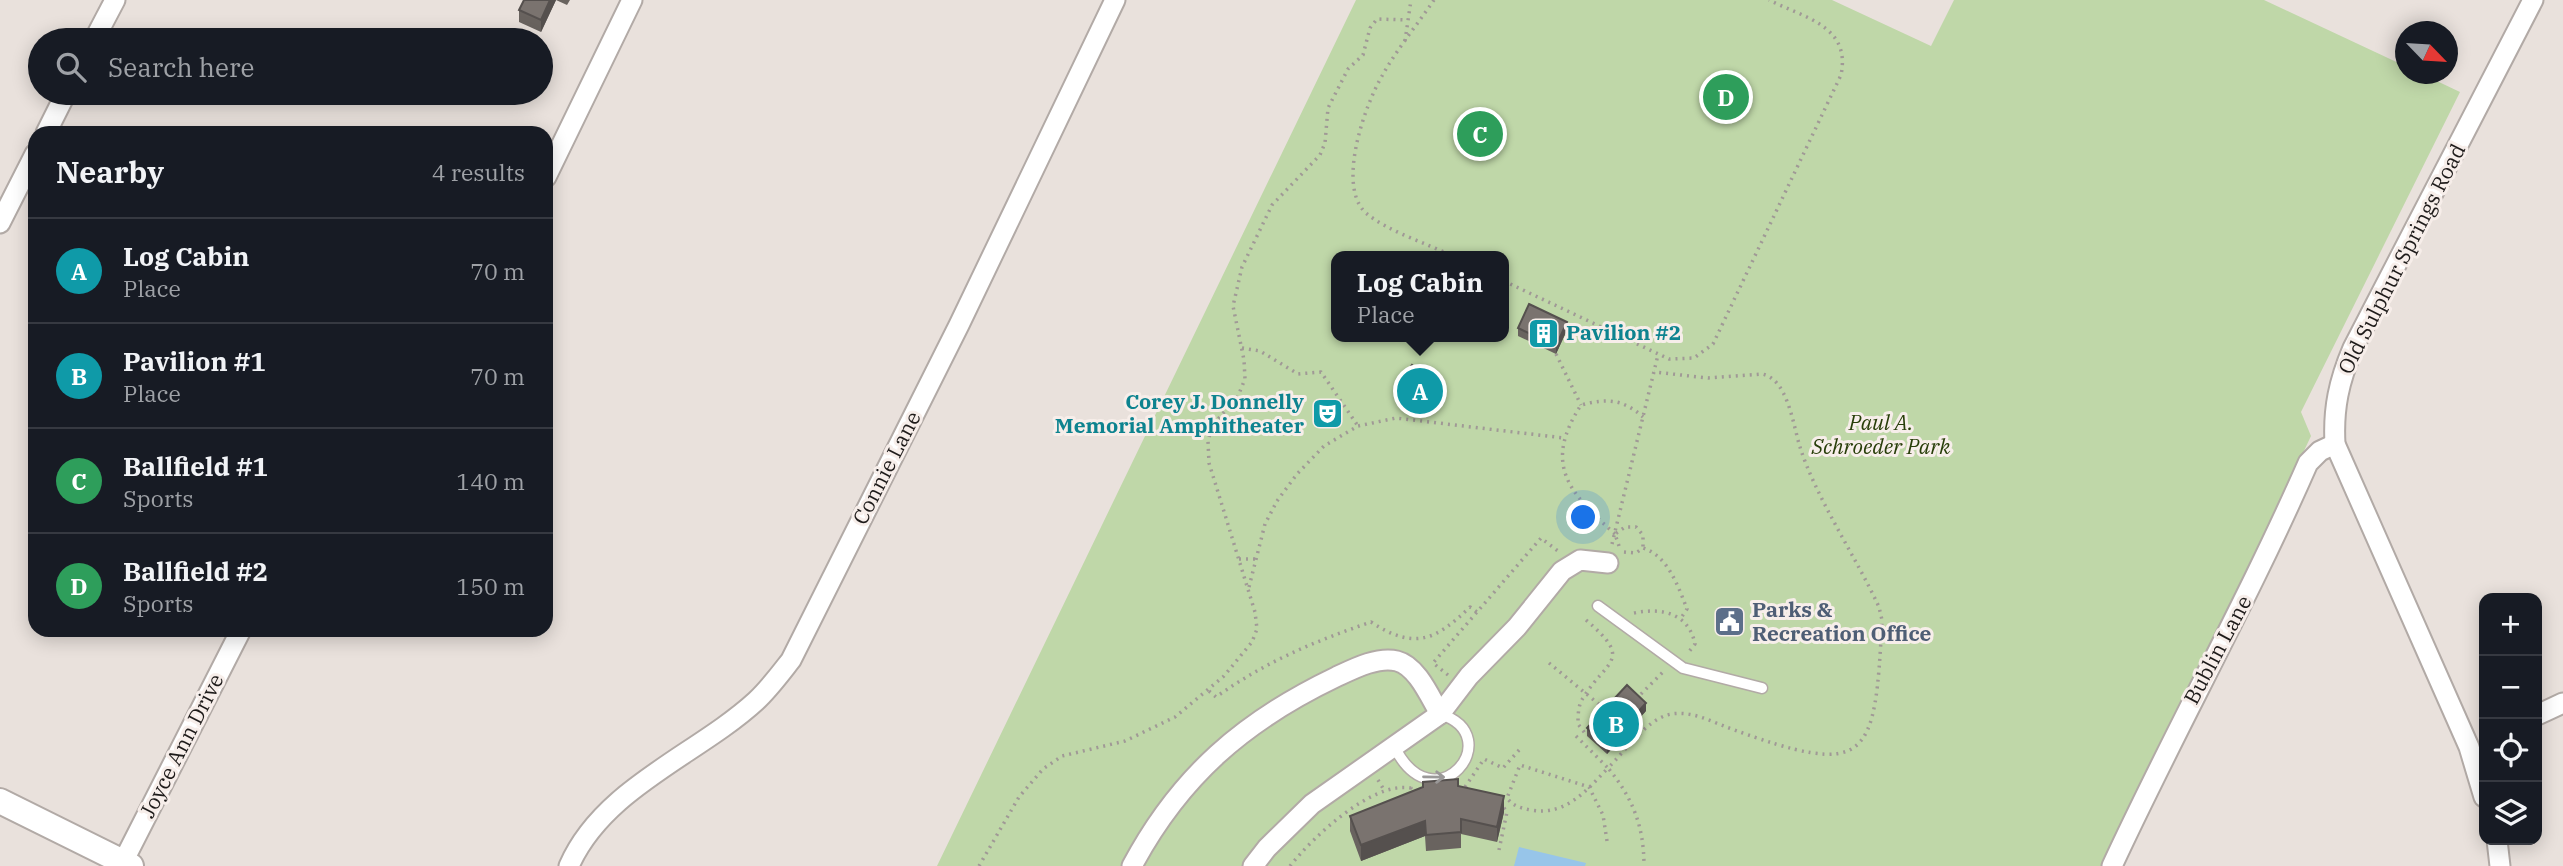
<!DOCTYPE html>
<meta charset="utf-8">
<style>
body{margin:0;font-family:"IBM Plex Serif",serif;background:#20242c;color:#f1f3f6}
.controls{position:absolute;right:21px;bottom:21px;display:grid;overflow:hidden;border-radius:14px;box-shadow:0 4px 18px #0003}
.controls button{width:63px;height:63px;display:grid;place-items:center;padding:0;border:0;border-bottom:2px solid #363941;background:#171b24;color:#f1f3f6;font:35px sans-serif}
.compass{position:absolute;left:2395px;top:21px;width:63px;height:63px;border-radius:50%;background:#171b24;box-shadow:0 4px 18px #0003;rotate:115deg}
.you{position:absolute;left:1584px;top:518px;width:24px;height:24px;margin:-18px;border:5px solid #fff;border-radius:50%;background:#1a73e8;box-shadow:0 0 0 10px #1a73e833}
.badge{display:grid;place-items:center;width:46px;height:46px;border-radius:50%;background:#a449b5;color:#fff;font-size:23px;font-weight:700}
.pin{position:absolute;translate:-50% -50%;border:4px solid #fff;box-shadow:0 2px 7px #0006}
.popup{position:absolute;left:1331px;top:251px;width:178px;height:91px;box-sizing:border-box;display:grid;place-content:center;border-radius:14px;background:#171b24;filter:drop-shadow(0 2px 5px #0005);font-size:23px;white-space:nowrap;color:#9ea1a6}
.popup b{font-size:26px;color:#f1f3f6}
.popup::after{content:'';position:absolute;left:50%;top:100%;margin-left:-14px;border:14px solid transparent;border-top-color:#171b24}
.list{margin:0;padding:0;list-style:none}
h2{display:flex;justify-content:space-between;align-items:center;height:91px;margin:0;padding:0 28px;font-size:30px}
h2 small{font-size:23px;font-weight:400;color:#9ea1a6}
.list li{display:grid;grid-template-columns:46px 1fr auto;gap:21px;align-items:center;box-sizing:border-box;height:105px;padding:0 28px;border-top:2px solid #363941}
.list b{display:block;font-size:26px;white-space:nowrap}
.list p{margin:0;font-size:23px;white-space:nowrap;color:#9ea1a6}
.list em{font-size:23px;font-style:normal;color:#9ea1a6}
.icon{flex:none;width:38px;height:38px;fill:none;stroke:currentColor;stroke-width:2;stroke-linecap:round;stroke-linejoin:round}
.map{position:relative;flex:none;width:2563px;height:866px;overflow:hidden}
.search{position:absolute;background:#171b24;box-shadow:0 4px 18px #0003;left:28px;top:28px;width:525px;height:77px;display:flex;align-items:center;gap:18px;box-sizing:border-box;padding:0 24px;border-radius:38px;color:#9ea1a6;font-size:26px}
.panel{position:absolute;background:#171b24;box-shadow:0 4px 18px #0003;left:28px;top:126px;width:525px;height:511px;border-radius:21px}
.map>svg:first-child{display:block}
.green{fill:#bfd7a8;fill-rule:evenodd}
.water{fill:#97c5e9}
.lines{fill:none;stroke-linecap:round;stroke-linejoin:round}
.service-casing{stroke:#b2aaa6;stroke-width:13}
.minor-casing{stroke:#b2aaa6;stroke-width:23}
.tertiary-casing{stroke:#b2aaa6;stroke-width:28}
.path{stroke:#a09996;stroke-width:3.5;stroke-dasharray:2 5;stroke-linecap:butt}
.service{stroke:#fff;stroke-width:10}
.minor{stroke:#fff;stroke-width:19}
.tertiary{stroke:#fff;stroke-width:24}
.wall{fill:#69635f}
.shaded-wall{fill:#55504e}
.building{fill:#7a736f;stroke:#55504e;stroke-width:2}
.oneway{stroke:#9a9898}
.labels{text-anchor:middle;stroke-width:6;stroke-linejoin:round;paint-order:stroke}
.street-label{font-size:21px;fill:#1e1b1a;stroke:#f7eeea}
.culture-label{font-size:21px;font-weight:bold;fill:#0d838f;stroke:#f7eeea;text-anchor:start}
.park-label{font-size:21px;font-style:italic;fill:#283e09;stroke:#f7eeea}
.service-label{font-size:21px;font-weight:bold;fill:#4e5e75;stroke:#f7eeea;text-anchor:start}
</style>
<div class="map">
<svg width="2563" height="866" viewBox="0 0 2563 866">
<rect width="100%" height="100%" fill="#e9e1dc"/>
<path class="green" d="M1356 0H1832L1931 46 1954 0H2264L2405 66 2406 74H2422L2460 92 2301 412 2311 436 2108 866H937ZM1336 256H1504V337H1336Z"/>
<path class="water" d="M1519 847 1586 863 1585 866H1514Z"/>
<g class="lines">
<defs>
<g id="service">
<path d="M1598 606 1683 668 1762 688"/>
<path d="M1394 746C1434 828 1510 736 1440 714"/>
</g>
<g id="minor">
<path d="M94 40 115 0"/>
<path d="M46 133 66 93"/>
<path d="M546 177 632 0"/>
<path d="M0 223 35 154"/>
<path d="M2537 715 2563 703"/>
<path d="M2484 797 2469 747 2335 444C2333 408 2339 381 2353 348L2533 0"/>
<path d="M2497 840 2500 866"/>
<path d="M123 862 241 630"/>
<path d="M569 866C603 788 697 755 756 701 769 689 780 674 791 660L959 325 1115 0"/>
<path d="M1132 866C1180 776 1244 721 1336 677 1353 669 1378 656 1397 661 1417 666 1430 697 1440 714"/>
<path d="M1253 866 1267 848 1312 804 1440 714 1469 676 1517 627 1562 571 1580 560 1608 563"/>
<path d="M2112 866C2175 730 2248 600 2308 463L2320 451 2335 444"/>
</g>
<path id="tertiary" d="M0 801 131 866"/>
</defs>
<use href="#service" class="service-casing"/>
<use href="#minor" class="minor-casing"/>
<use href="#tertiary" class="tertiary-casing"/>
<g class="path">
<path d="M1434 0C1417 25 1397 49 1382 76 1365 105 1336 186 1366 213 1387 231 1428 244 1453 256"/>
<path d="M1405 41 1411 0"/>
<path d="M1504 281 1669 359 1694 358 1713 344 1841 75C1851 26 1805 18 1769 0"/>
<path d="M1242 348 1260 351 1298 374 1321 372 1358 426"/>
<path d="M1556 354 1581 405"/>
<path d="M1615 534C1568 492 1543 464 1581 405 1607 398 1623 399 1643 417"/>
<path d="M1612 544 1658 355"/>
<path d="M1619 546 1615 534 1625 527H1636L1643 535V548"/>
<path d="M1624 552 1636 553 1643 548C1668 556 1678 586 1687 609L1681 618"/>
<path d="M1239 559H1255"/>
<path d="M1249 587 1265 524 1277 501 1297 474 1324 446 1358 426 1396 418 1564 438"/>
<path d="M1634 613C1663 607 1689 614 1695 644L1688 653"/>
<path d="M1586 620C1634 661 1607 659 1583 698 1578 705 1578 716 1578 724L1587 736"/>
<path d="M1549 663 1607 711"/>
<path d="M1448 675 1433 663 1541 538 1558 551"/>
<path d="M1209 691 1216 697C1267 661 1313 642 1371 622 1414 650 1435 641 1470 607L1477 612"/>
<path d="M1636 699 1665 670"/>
<path d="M1576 736 1608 768C1625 751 1645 722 1667 715 1689 709 1710 721 1729 728 1870 780 1875 760 1882 620L1879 607C1856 557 1816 498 1800 447 1793 425 1788 379 1762 374L1708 378 1654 372"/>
<path d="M1378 780 1384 790"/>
<path d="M1465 787 1484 759 1503 768 1520 749"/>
<path d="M1607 841 1603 815 1589 787 1520 765 1507 798C1513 806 1520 808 1531 810 1566 816 1586 791 1608 768 1633 798 1644 827 1644 866"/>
<path d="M1499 850 1507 812 1501 804"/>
<path d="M979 866 1019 797 1043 769 1062 756 1125 741 1175 717 1224 676 1252 642 1257 629 1255 612 1209 463 1208 441 1212 426 1238 396 1245 379 1244 360 1233 306 1242 267 1272 205 1320 155 1325 143 1328 108 1348 69 1363 55 1370 28 1377 19 1407 20"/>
<path d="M1290 866C1313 837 1372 781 1411 788L1409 786"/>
</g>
<use href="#service" class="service"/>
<use href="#minor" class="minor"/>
<use href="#tertiary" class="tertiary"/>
</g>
<g class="wall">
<path d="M524 0H556L541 32 519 22V10Z"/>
<path d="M556 0H570L567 5Z"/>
<path d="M1518 328 1567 330 1556 354 1518 336Z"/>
<path d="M1401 379 1439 394 1428 408 1401 387Z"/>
<path d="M1646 711 1607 754 1587 736V728Z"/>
<path d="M1458 786 1504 812 1497 842 1461 834V848L1426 851 1425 836 1361 861 1350 831V816Z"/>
</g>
<g class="shaded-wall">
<path d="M550 0H556L541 32V20Z"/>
<path d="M1567 322V330L1556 354V346Z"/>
<path d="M1439 385V394L1428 408V400Z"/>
<path d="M1646 703V711L1607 754V746Z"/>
<path d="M1504 796V812L1497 842V827Z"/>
<path d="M1425 821V836L1361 861V845Z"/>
</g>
<g class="building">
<path d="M524 0H550L541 20 519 10Z"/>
<path d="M1529 304 1567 322 1556 346 1518 328Z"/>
<path d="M1412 365 1439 385 1428 400 1401 379Z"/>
<path d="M1627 685 1646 703 1607 746 1587 728Z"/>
<path d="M1458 779V786L1504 796 1497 827 1461 819V832L1426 835 1425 821 1361 845 1350 816 1423 787V782Z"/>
</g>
<defs><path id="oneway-shaft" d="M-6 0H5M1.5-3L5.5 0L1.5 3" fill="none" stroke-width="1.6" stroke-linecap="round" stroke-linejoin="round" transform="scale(1.75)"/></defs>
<use class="oneway" href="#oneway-shaft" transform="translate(1434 777) rotate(1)"/>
<defs>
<symbol id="building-square" viewBox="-11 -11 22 22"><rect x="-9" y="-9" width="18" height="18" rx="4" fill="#0f9aa8" stroke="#f7eeea"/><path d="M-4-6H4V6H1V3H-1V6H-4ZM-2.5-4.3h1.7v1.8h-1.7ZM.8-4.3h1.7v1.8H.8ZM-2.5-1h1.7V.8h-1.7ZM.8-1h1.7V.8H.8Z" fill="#fff"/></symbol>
<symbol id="theatre-square" viewBox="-11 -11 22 22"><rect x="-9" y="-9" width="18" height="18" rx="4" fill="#0f9aa8" stroke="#f7eeea"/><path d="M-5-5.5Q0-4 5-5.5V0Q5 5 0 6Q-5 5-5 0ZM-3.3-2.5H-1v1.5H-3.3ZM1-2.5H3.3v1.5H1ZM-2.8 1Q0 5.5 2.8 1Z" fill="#fff"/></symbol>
<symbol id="civic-square" viewBox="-11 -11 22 22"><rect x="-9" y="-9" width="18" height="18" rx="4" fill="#5c6f8a" stroke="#f7eeea"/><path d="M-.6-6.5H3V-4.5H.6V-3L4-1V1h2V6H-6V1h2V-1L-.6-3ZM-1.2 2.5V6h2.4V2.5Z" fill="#fff"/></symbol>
</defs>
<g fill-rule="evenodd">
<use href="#building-square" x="1526" y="316" width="35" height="35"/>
<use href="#theatre-square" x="1310" y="396" width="35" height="35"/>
<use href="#civic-square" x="1712" y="604" width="35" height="35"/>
</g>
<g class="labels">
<g class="street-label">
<text transform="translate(2402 259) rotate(-63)" y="7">Old Sulphur Springs Road</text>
<text transform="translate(887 468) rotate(-63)" y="7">Connie Lane</text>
<text transform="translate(2218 650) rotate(-62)" y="7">Bublin Lane</text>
<text transform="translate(182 746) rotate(-63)" y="7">Joyce Ann Drive</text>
</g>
<g class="culture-label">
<text x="1566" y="340">Pavilion #2</text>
<text x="1304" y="409" text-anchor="end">Corey J. Donnelly<tspan x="1304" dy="24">Memorial Amphitheater</tspan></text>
</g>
<g class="park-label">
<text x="1881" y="430">Paul A.<tspan x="1881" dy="24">Schroeder Park</tspan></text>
</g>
<g class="service-label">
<text x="1752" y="617">Parks &amp;<tspan x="1752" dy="24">Recreation Office</tspan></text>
</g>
</g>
</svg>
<div class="controls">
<button>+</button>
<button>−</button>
<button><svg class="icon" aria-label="locate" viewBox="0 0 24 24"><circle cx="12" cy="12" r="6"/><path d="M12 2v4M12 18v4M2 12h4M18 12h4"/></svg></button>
<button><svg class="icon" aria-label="layers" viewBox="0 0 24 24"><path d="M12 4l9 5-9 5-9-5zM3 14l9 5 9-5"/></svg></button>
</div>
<svg class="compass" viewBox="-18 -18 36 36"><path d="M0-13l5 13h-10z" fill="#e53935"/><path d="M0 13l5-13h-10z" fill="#9ea1a6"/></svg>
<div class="you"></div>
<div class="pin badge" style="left:1420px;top:391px;background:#0f9aa8">A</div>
<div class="popup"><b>Log Cabin</b>Place</div>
<div class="pin badge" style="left:1616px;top:724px;background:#0f9aa8">B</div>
<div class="pin badge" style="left:1480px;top:134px;background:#2e9e5b">C</div>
<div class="pin badge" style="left:1726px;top:97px;background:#2e9e5b">D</div>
<div class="search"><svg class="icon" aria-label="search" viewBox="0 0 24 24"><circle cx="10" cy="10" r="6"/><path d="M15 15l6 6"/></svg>Search here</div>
<section class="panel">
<h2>Nearby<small>4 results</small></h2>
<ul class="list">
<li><span class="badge" style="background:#0f9aa8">A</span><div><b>Log Cabin</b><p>Place</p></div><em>70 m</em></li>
<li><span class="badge" style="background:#0f9aa8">B</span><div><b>Pavilion #1</b><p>Place</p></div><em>70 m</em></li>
<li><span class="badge" style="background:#2e9e5b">C</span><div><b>Ballfield #1</b><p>Sports</p></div><em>140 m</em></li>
<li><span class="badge" style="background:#2e9e5b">D</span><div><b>Ballfield #2</b><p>Sports</p></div><em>150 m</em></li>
</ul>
</section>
</div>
